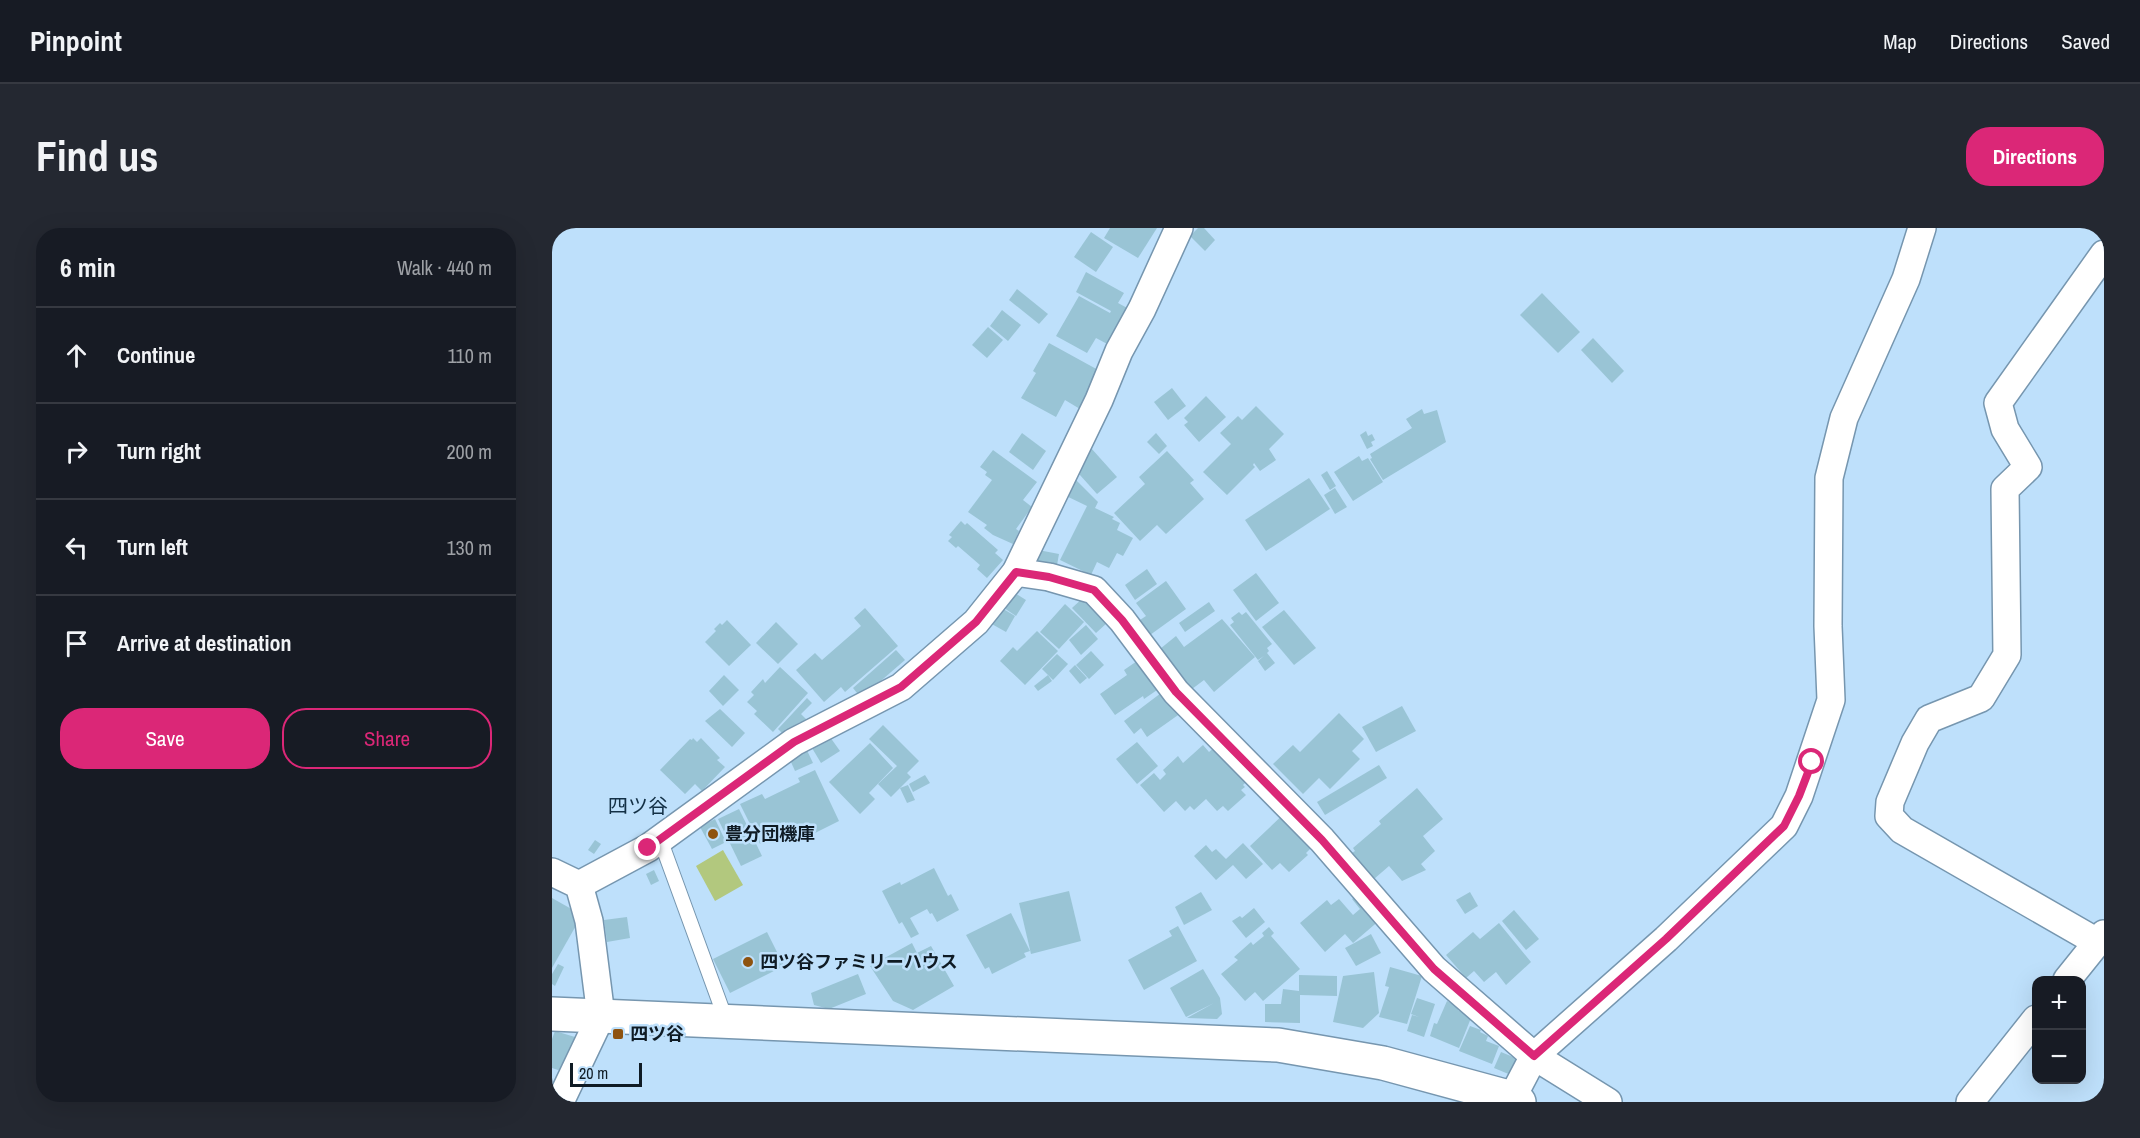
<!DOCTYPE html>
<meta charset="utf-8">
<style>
body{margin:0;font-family:"Archivo Narrow","Noto Sans JP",sans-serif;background:#242831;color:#f1f3f6}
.controls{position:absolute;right:18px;bottom:18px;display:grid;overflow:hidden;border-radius:12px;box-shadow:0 6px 24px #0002}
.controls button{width:54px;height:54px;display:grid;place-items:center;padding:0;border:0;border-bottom:2px solid #363941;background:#171b24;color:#f1f3f6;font:30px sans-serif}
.scale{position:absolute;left:18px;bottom:15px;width:72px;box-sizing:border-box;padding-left:6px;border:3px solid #0f1b24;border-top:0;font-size:16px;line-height:21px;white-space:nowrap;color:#0f1b24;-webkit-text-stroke:4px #bee0fb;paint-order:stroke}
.stop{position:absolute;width:18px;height:18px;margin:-14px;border:4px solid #db2777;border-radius:50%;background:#fff}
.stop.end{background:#db2777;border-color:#fff;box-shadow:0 2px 6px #0008}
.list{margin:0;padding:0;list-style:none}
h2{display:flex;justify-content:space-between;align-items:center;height:78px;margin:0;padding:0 24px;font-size:26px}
h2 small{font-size:20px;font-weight:400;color:#9ea1a6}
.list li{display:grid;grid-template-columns:39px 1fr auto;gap:18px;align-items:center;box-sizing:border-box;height:96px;padding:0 24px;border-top:2px solid #363941}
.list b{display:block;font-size:22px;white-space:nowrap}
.list em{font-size:20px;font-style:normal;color:#9ea1a6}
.actions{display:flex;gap:12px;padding:18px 24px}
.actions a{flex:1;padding:14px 0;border:2px solid #db2777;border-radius:24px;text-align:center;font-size:21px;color:#db2777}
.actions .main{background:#db2777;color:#fff}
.icon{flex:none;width:33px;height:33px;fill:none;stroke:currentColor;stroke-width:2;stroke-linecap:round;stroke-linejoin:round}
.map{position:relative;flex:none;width:1552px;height:874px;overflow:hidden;border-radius:24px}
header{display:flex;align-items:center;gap:36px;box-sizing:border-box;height:84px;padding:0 30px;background:#171b24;border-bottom:2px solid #363941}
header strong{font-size:28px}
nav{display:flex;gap:33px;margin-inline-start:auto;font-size:21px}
.intro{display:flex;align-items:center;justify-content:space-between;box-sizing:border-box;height:144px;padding:0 36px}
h1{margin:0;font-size:42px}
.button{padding:15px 27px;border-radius:24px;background:#db2777;color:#fff;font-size:21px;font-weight:700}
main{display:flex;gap:36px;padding:0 36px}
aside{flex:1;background:#171b24;border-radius:24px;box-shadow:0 6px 24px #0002}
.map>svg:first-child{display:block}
.green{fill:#b2c87e}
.building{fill:#99c4d5}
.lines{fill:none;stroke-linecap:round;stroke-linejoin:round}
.service-casing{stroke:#7696af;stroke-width:16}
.minor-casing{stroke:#7696af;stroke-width:30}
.tertiary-casing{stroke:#7696af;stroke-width:36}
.service{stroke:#fff;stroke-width:14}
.minor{stroke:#fff;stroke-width:27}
.tertiary{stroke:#fff;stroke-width:33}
.route{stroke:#db2777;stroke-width:8}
.poi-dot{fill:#8e5310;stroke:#bee0fb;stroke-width:2}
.labels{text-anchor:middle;stroke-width:5;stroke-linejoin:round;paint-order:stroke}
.poi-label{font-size:18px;font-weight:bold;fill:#0f1b24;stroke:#bee0fb;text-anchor:start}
.neighbourhood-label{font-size:20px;fill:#133045;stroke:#bee0fb}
</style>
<header>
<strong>Pinpoint</strong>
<nav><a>Map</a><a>Directions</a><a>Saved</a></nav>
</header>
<div class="intro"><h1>Find us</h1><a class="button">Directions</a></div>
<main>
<aside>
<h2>6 min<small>Walk · 440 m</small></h2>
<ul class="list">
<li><svg class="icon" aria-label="ahead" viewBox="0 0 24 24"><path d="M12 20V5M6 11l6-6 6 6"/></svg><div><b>Continue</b></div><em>110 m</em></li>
<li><svg class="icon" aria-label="right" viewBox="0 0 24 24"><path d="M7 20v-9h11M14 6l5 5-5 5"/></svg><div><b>Turn right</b></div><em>200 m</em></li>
<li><svg class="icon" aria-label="left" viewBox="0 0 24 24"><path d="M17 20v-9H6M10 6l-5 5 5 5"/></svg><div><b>Turn left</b></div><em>130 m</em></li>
<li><svg class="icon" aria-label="arrive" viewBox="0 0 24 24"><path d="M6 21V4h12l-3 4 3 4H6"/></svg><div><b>Arrive at destination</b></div></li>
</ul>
<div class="actions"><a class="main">Save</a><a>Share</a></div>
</aside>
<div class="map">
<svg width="1552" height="874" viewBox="0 0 1552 874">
<rect width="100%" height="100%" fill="#bee0fb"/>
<path class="green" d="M171 622 191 657 163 673 144 638Z"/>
<g class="building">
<path d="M558 0H605L586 30 552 10Z"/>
<path d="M646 0H652L663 12 653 23 638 8Z"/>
<path d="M539 4 561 19 544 44 522 29Z"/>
<path d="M534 44 572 65 566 75 579 82 559 118 544 110 535 125 504 108 527 68 558 85 559 83 524 64Z"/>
<path d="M465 61 496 86 487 96 457 72Z"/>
<path d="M990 65 1028 104 1006 125 968 87Z"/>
<path d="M450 82 469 97 456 113 438 98Z"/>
<path d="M436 99 451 112 435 130 420 117Z"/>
<path d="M1041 110 1072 143 1060 155 1029 122Z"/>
<path d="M497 115 548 143 528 181 513 172 504 189 469 170 484 145 481 143Z"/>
<path d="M620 160 634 178 616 192 602 174Z"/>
<path d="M654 168 674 189 647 214 632 197 636 194 632 190Z"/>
<path d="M704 178 732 206 717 221 724 232 708 243 702 235 701 237 703 239 675 267 651 244 679 216 668 205 686 188 690 192Z"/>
<path d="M870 181 872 186 885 182 894 214 831 252 818 231 820 230 818 226 860 200 854 191Z"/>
<path d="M814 203 816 208 820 206 823 212 819 214 821 218 815 221 808 207Z"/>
<path d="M470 205 494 223 481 242 457 224Z"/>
<path d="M604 205 615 218 607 226 595 214Z"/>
<path d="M539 220 565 249 545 266 519 237Z"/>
<path d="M441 222 485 254 471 272 480 279 464 301 467 303 461 316 441 307 432 300 435 297 416 284 440 252 433 247 435 244 428 239Z"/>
<path d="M615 223 642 252 638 255 652 271 614 306 605 297 588 313 562 285 593 256 587 249Z"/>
<path d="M807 228 810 233 816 230 831 254 801 273 782 244Z"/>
<path d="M775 243 784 258 778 262 769 247Z"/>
<path d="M516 244 546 274 543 280 562 289 560 291 568 295 565 302 581 310 571 328 565 325 557 340 545 334 539 347 508 332 535 278 506 264Z"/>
<path d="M757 250 778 281 714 323 693 292Z"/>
<path d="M783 260 795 279 783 286 772 267Z"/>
<path d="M409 293 413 297 415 295 446 322 443 325 451 332 435 350 425 341 428 337 406 318 404 320 396 313 400 309 397 307Z"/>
<path d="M481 321 507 326 505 337 479 332Z"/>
<path d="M595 341 605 356 583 372 573 357Z"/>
<path d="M704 345 727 375 704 393 681 362Z"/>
<path d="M614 353 634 381 598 407 588 392 594 388 584 375Z"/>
<path d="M458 362 474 372 464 388 449 378Z"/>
<path d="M532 369 556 394 544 405 520 380Z"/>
<path d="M657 374 663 383 633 404 627 395Z"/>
<path d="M513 376 532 394 507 421 488 404Z"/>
<path d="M448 379 463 388 454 404 438 395Z"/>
<path d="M313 380 346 418 293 464 289 459 272 474 244 442 263 425 270 432 309 398 302 390Z"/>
<path d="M732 382 764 420 742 437 710 399Z"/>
<path d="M687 384 690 387 694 384 720 416 715 420 717 423 715 425 723 435 713 443 706 433 712 428 706 432 678 397 682 394 679 390Z"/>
<path d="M670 391 703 429 662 464 652 452 640 461 608 421 624 408 632 419Z"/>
<path d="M175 392 199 417 177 438 153 414 164 403 162 401 168 395 170 397Z"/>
<path d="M224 394 246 416 226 436 204 415Z"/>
<path d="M534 397 546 411 529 427 517 412Z"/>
<path d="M485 403 506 423 473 457 448 433 461 419 465 423Z"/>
<path d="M344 422 353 432 309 470 301 460Z"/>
<path d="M539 423 552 437 537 451 524 437Z"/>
<path d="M505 426 516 436 501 452 490 441Z"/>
<path d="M588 431 608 460 592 471 591 468 563 487 548 466 575 447 572 442Z"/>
<path d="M523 437 535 450 528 456 517 443Z"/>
<path d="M228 439 256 465 221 504 202 486 205 483 195 474 202 467 199 464 211 451 213 455Z"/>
<path d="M172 447 187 462 171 478 157 463Z"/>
<path d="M496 447 500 453 486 463 482 458Z"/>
<path d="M613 462 629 485 595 509 589 500 582 506 572 493Z"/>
<path d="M255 470 260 475 249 486 255 492 249 495 248 494 236 502 234 501 230 505 226 501Z"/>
<path d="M850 478 864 503 824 524 810 499Z"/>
<path d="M168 481 193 505 180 519 153 493Z"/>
<path d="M787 485 812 511 800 523 808 531 778 561 767 550 751 566 721 536 741 517 748 524Z"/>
<path d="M331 497 367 533 355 545 359 549 339 569 326 556 345 538 317 511Z"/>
<path d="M278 509 288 523 269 535 260 520Z"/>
<path d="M141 510 145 514 149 510 168 530 165 532 173 539 150 563 143 556 133 566 108 542 138 511 140 512Z"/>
<path d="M585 514 606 538 585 556 564 531Z"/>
<path d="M318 515 341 540 317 565 323 571 308 586 277 554Z"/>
<path d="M667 515 699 549 691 557 693 559 689 562 694 567 676 583 671 578 665 583 654 571 642 582 638 578 633 583 624 573 612 584 588 557 602 545 608 552 614 546 611 542 626 528 631 535 651 517 657 524Z"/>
<path d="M252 516 261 535 243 543 235 525Z"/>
<path d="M827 537 835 550 773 587 765 574Z"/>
<path d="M263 542 287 593 243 615 233 594 225 598 228 606 208 616 188 576 210 566 213 571 248 554 246 550Z"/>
<path d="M373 547 378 555 361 564 357 556Z"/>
<path d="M356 557 363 572 355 575 348 560Z"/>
<path d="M865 560 891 591 871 608 883 623 869 636 874 642 850 653 837 638 822 651 800 625 803 623 801 620 829 596 827 593Z"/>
<path d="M187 581 210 628 189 638 166 591Z"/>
<path d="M737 581 766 613 754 625 756 627 737 644 728 635 720 642 698 618Z"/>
<path d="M163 591 174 614 160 621 148 599Z"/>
<path d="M43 612 49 616 42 626 36 622Z"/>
<path d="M691 615 711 636 694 651 681 637 664 652 642 628 654 617 660 624 664 621 674 631Z"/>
<path d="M382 640 396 668 399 666 407 682 385 694 380 685 378 686 375 681 358 690 367 706 359 710 350 694 347 696 330 663 348 654 349 657Z"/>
<path d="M102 642 107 653 99 657 94 646Z"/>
<path d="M517 663 529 713 479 726 467 675Z"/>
<path d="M649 664 660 682 632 697 623 679Z"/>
<path d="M918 664 926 678 913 686 904 672Z"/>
<path d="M807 665 829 691 801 715 793 706 773 724 748 695 775 672 779 677 787 671 801 687 808 681 800 671Z"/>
<path d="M0 670 30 687 0 740Z"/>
<path d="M702 680 713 694 694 710 680 693 688 688 690 690Z"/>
<path d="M962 682 987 711 974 722 950 693Z"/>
<path d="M459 685 478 723 472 725 474 729 440 746 437 739 433 741 414 707Z"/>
<path d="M75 689 78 710 55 714 52 692Z"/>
<path d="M947 695 979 734 954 757 944 744 932 754 922 743 914 750 894 727 921 704 928 711Z"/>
<path d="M626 698 645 733 592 762 576 732 620 708 617 703Z"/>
<path d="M717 699 722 705 719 708 748 741 711 773 703 764 693 773 669 746 686 732 682 729 699 714 701 717 712 708 710 705Z"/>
<path d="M215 704 232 738 178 765 161 731Z"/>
<path d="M819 706 829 725 804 738 793 720Z"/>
<path d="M360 715 365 725 379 718 402 758 361 782 341 773 318 738Z"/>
<path d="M6 736 12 739 3 758 0 756V746Z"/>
<path d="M838 739 870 748 855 796 827 789 837 759 833 758Z"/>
<path d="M651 741 668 770 670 786 665 791 635 790 662 775 634 789 618 760Z"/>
<path d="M822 744 827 785 811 800 781 794 791 748Z"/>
<path d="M306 746 314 766 277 781 262 777 259 765Z"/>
<path d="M747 747 785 748V768L748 767V795L713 794V776H729L731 761 747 763Z"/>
<path d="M865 770 883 776 872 809 855 803 860 787 867 789 859 786Z"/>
<path d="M895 773 904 777 907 780 906 782 919 790 907 820 878 808 882 795 885 796Z"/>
<path d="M918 798 929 802 928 804 936 808 934 813 947 818 940 836 907 823Z"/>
<path d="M3 803 23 809 12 844 0 840V811Z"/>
<path d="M949 824 966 831 959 847 942 840Z"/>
</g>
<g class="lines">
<defs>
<path id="service" d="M108 611 174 792"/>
<g id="minor">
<path d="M464 344 497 349 542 362 570 392 624 464 770 612 882 741 982 828 1056 874"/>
<path d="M0 644 27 657 37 693 49 788 8 874"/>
<path d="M27 657 96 620 242 514 349 459 424 394 464 344 547 172 567 123 590 81 627 0"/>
<path d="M1545 714 1350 602 1337 588 1338 574 1363 515 1377 491 1429 470 1455 427 1453 261 1476 239 1453 201 1446 175 1552 26"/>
<path d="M1515 752 1552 706"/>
<path d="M960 870 982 828 1114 711 1232 598 1247 568 1279 472 1276 398 1277 250 1292 190 1354 51 1370 0"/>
<path d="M1418 874 1484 791"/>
</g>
<path id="tertiary" d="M0 786 726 817 831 835 960 870 967 874"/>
</defs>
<use href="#service" class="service-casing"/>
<use href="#minor" class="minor-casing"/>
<use href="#tertiary" class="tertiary-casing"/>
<use href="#service" class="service"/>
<use href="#minor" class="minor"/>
<use href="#tertiary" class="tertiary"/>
</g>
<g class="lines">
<path class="route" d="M96 620 242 514 349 459 424 394 464 344 497 349 542 362 570 392 624 464 770 612 882 741 982 828 1114 711 1232 598 1247 568 1260 534"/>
</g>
<g class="poi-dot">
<circle cx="161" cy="606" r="6"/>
<circle cx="196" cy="734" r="6"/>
<rect x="60" y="800" width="12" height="12" rx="3"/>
</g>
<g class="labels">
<g class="poi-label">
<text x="173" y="612">豊分団機庫</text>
<text x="208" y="740">四ツ谷ファミリーハウス</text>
<text x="78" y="812">四ツ谷</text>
</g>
<g class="neighbourhood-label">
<text x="86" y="585">四ツ谷</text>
</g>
</g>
</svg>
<div class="controls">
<button>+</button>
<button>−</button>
</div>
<div class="scale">20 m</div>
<div class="stop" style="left:1260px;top:534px"></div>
<div class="stop end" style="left:96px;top:620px"></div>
</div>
</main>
